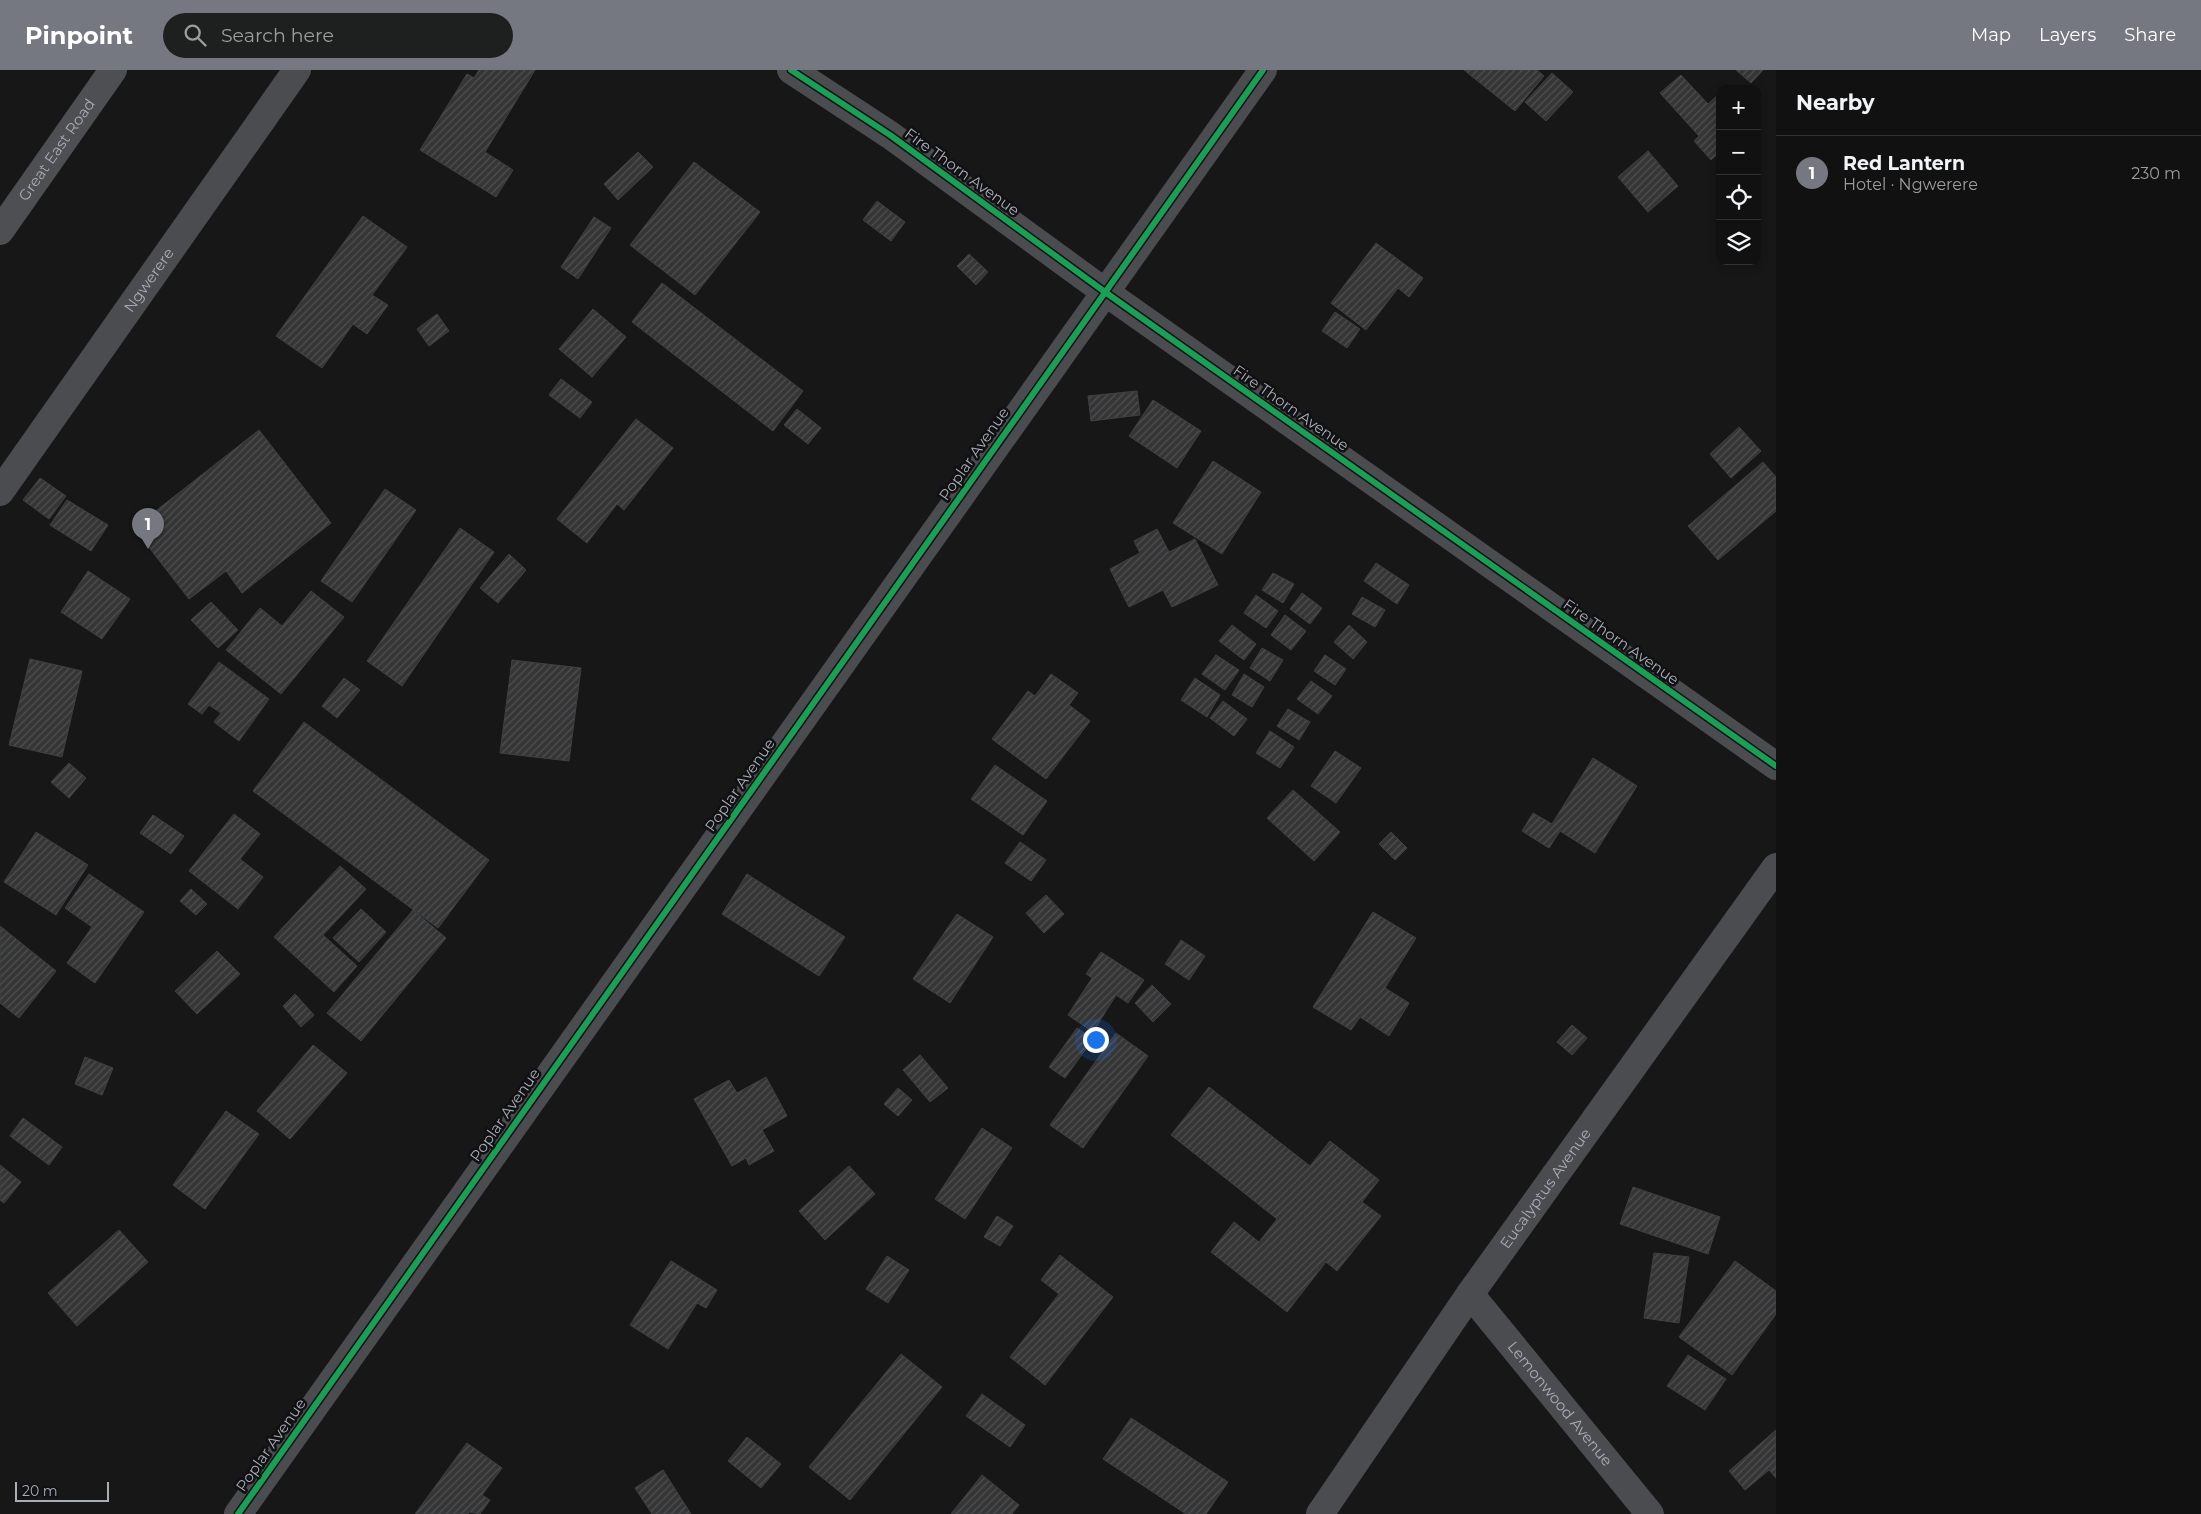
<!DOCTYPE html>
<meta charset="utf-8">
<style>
body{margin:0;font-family:Montserrat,sans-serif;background:#1e1f1f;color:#f1f3f6}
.controls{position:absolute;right:15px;top:15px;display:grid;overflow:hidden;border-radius:10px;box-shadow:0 2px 8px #0003}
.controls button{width:45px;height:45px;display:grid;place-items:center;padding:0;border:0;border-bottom:1px solid #303131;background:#111;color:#f1f3f6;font:25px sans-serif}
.scale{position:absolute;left:15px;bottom:12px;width:94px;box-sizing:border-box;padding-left:5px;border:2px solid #a8adb8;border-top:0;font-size:14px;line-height:18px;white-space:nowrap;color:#a8adb8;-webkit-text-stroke:4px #111113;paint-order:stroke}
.you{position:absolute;left:1095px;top:969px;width:18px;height:18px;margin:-12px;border:4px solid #fff;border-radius:50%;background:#1a73e8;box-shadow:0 0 0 8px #1a73e833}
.badge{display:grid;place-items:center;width:32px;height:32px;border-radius:50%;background:#757880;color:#fff;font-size:16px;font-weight:700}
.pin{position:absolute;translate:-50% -41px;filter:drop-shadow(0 1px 2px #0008)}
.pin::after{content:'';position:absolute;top:26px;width:18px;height:15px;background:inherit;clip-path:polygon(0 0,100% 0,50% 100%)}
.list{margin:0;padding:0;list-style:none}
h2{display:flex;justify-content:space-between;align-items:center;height:65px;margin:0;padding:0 20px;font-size:21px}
h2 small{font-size:16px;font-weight:400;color:#9c9d9f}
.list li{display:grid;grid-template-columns:32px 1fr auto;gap:15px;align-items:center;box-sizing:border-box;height:75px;padding:0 20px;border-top:1px solid #303131}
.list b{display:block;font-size:19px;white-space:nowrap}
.list p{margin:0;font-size:16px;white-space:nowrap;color:#9c9d9f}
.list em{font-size:16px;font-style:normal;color:#9c9d9f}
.icon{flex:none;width:28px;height:28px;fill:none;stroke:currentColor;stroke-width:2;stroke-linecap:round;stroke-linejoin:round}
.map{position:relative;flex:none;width:1776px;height:1444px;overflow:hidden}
header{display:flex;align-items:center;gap:30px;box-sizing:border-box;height:70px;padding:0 25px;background:#757880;color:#fff}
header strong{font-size:24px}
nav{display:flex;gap:28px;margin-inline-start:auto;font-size:18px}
.search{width:350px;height:45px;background:#1e1f1f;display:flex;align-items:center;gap:12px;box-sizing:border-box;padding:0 18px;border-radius:28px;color:#9c9d9f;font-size:19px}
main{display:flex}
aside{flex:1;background:#111}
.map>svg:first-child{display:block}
.building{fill:url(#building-hatch);stroke:#3f4043}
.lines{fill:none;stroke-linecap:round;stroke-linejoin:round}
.minor{stroke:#4b4c50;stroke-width:28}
.major{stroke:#4d4f52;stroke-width:28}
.cycleway-casing{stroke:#111113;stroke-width:9}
.cycleway{stroke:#1a9f57;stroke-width:6}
.labels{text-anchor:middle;stroke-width:5;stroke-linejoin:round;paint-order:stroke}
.street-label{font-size:15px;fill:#a8adb8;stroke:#111113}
</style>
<header>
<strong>Pinpoint</strong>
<div class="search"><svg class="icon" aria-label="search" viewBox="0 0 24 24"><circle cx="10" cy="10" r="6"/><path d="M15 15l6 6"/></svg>Search here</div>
<nav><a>Map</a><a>Layers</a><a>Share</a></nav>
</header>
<main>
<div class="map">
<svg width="1776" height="1444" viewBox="0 0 1776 1444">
<defs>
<pattern id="building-hatch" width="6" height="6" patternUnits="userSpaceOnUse" patternTransform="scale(1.25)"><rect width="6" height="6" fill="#353536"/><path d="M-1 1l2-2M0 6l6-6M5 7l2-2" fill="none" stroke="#4f5051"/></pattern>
</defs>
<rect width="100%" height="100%" fill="#171717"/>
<g class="building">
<path d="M479 0H535L485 82 513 100 496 127 420 80 467 4 474 8Z"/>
<path d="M1464 0H1537L1544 6 1515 41Z"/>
<path d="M1736 0H1763L1751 13Z"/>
<path d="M1552 3 1573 22 1546 51 1525 32Z"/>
<path d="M1681 5 1708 34 1720 23V82L1711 90 1694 71 1699 66 1660 23Z"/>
<path d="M1648 81 1678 116 1648 142 1618 107Z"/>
<path d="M638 82 653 97 618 130 604 114Z"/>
<path d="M694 92 760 142 695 225 630 175Z"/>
<path d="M877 131 905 152 891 171 863 150Z"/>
<path d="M363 146 407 177 372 225 388 235 367 264 353 254 322 298 276 266Z"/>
<path d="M594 147 611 158 578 209 561 197Z"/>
<path d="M1376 173 1423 208 1409 227 1398 218 1366 260 1331 233Z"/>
<path d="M969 184 988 202 976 215 957 196Z"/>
<path d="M662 213 803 321 773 361 632 252Z"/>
<path d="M593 239 626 267 592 307 559 279Z"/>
<path d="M1335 242 1360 259 1347 278 1322 261Z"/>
<path d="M437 244 449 261 429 276 417 259Z"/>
<path d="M561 309 592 332 580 348 549 325Z"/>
<path d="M1137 321 1140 345 1091 351 1088 326Z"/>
<path d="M1153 330 1201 361 1177 398 1129 366Z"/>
<path d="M797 339 821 358 808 374 784 355Z"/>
<path d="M636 349 673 378 624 440 617 434 587 473 557 449Z"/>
<path d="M1739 357 1761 381 1731 408 1710 384Z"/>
<path d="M259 360 331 453 242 523 226 501 189 529 134 458Z"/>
<path d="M1213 391 1261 422 1222 484 1173 453Z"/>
<path d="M1763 392 1776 407V441L1718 490 1688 456Z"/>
<path d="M40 408 66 426 49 449 23 430Z"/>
<path d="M385 419 416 440 352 532 321 511Z"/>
<path d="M67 430 108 455 91 481 50 455Z"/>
<path d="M460 458 494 482 402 616 367 591Z"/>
<path d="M1157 459 1169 482 1195 469 1218 515 1172 537 1163 520 1129 537 1110 499 1140 483 1134 471Z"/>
<path d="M509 484 526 500 498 533 480 518Z"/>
<path d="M1376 493 1409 515 1397 534 1364 511Z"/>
<path d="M88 501 130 529 102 569 61 542Z"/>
<path d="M1273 503 1294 514 1283 533 1262 520Z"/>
<path d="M311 521 344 547 281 624 226 580 260 538 282 556Z"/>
<path d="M1302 523 1322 538 1310 554 1290 539Z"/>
<path d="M1256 525 1278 541 1266 558 1244 543Z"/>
<path d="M1362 527 1385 540 1375 557 1352 544Z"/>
<path d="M211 532 238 560 218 578 191 550Z"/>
<path d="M1285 545 1306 561 1291 580 1271 565Z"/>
<path d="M1232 555 1256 574 1244 590 1219 571Z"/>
<path d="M1349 555 1367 572 1353 589 1334 572Z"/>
<path d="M1262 578 1283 590 1270 611 1250 598Z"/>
<path d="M1216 585 1239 600 1225 620 1202 604Z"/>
<path d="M1325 585 1346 599 1335 615 1314 601Z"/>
<path d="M30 589 82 601 62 687 9 675Z"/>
<path d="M512 590 581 598 569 691 500 683Z"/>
<path d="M219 592 269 629 239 671 214 652 221 643 209 635 202 644 188 634Z"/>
<path d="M1051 604 1078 623 1069 635 1090 651 1046 709 992 669 1028 621 1035 626Z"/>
<path d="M1244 604 1264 617 1252 637 1232 625Z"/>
<path d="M344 608 360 620 337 648 322 636Z"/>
<path d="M1195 608 1220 625 1207 647 1181 630Z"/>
<path d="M1311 611 1332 626 1318 644 1297 629Z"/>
<path d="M1223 631 1247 649 1234 666 1210 648Z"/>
<path d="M1288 639 1310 652 1299 670 1277 656Z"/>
<path d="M304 652 489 790 438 858 253 721Z"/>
<path d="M1270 661 1294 677 1280 698 1256 683Z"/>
<path d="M1335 681 1361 698 1336 733 1311 716Z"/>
<path d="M1593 688 1637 716 1595 783 1560 761 1549 778 1522 761 1533 743 1552 754Z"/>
<path d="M69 693 86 708 69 728 51 712Z"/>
<path d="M995 695 1047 731 1023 765 971 729Z"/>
<path d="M1293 720 1340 762 1314 791 1267 748Z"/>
<path d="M234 744 260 764 240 789 263 807 238 839 189 801Z"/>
<path d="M153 745 184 766 171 784 140 763Z"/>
<path d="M36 762 88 795 56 845 4 812Z"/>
<path d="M1391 762 1407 778 1395 790 1379 774Z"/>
<path d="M1020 772 1046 790 1031 811 1005 793Z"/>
<path d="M340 796 366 819 323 865 357 896 334 922 274 867Z"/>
<path d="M89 804 144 842 95 913 67 893 92 857 65 838Z"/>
<path d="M747 804 845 867 819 906 722 844Z"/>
<path d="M191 819 207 834 196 845 180 831Z"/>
<path d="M1046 825 1064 844 1044 863 1026 843Z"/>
<path d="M361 839 386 862 359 892 333 868Z"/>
<path d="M413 840 446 868 361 971 327 943Z"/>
<path d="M1373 842 1416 868 1385 918 1409 933 1389 966 1360 947 1351 960 1313 937Z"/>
<path d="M957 844 993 867 950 933 913 909Z"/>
<path d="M0 856 56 901 19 948 0 933Z"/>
<path d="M1181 870 1205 886 1189 910 1165 894Z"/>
<path d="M217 881 240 904 197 944 175 921Z"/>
<path d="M1101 882 1144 910 1128 933 1116 925 1093 962 1068 945 1092 908 1086 904Z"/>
<path d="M1152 915 1171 934 1153 952 1135 933Z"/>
<path d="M295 924 314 945 301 957 283 936Z"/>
<path d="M1572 955 1587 968 1572 985 1557 972Z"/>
<path d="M1077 958 1093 969 1065 1008 1049 997Z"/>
<path d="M1116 963 1148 986 1083 1078 1050 1055Z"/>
<path d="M313 975 347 1003 290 1069 257 1041Z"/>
<path d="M920 985 948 1018 930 1032 903 1000Z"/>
<path d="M85 987 113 998 102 1025 75 1014Z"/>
<path d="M766 1007 787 1046 762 1060 774 1081 749 1095 746 1088 732 1096 694 1029 729 1010 737 1023Z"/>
<path d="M1209 1017 1310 1096 1330 1071 1379 1110 1362 1132 1381 1146 1337 1201 1326 1192 1287 1242 1211 1182 1234 1152 1259 1172 1277 1149 1171 1065Z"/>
<path d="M898 1018 912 1030 898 1046 884 1034Z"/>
<path d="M226 1041 259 1064 205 1139 173 1115Z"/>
<path d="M23 1048 62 1077 49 1095 10 1066Z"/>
<path d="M982 1058 1012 1078 965 1149 935 1129Z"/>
<path d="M0 1095 21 1112 4 1133 0 1130Z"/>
<path d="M849 1096 875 1124 825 1170 799 1141Z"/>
<path d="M1633 1117 1720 1147 1708 1184 1620 1154Z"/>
<path d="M997 1146 1013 1156 1000 1176 984 1167Z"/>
<path d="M119 1160 148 1192 77 1256 48 1223Z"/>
<path d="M1654 1183 1689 1187 1679 1253 1644 1248Z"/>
<path d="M1060 1185 1113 1227 1045 1315 1010 1287 1059 1224 1041 1210Z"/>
<path d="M887 1186 909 1200 888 1233 866 1219Z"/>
<path d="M671 1191 717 1220 706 1238 697 1233 668 1279 630 1255Z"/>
<path d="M1735 1191 1776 1221V1244L1732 1305 1679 1267Z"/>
<path d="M901 1284 942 1317 850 1430 809 1397Z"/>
<path d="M1688 1285 1726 1309 1705 1340 1667 1316Z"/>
<path d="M982 1324 1025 1355 1010 1377 966 1346Z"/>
<path d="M1131 1348 1228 1412 1206 1444H1186L1103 1389Z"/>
<path d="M1776 1360V1408L1769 1400 1745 1420 1729 1401Z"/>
<path d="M747 1367 781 1394 761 1418 728 1391Z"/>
<path d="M467 1373 502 1398 482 1425 490 1430 480 1444 469 1442 468 1444H415Z"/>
<path d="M663 1400 691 1444H652L635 1418Z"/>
<path d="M982 1405 1019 1435 1012 1444H951Z"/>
</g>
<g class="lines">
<g class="minor">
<path d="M791 0 890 65 1105 222 1776 696"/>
<path id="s1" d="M0 422 297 0"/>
<path id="s2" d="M1470 1224 1650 1444"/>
<path d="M238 1444 1263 0"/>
<path id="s3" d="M1320 1444 1470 1224 1776 797"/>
</g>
<path class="major" id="s4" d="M0 161 113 0"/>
<defs>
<g id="cycleway">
<path d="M791 0 890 65 1105 222 1776 696"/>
<path d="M238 1444 1263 0"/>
</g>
</defs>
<use href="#cycleway" class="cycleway-casing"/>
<use href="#cycleway" class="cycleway"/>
</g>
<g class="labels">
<g class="street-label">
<text dy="5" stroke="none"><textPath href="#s4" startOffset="99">Great East Road</textPath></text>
<text transform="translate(962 102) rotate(36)" y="5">Fire Thorn Avenue</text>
<text dy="5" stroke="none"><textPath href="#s1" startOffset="259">Ngwerere</textPath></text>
<text transform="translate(1291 338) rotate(35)" y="5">Fire Thorn Avenue</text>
<text transform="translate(974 384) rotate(-55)" y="5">Poplar Avenue</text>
<text transform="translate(1621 572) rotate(35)" y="5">Fire Thorn Avenue</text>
<text transform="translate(740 715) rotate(-55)" y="5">Poplar Avenue</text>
<text transform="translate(505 1045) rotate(-55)" y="5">Poplar Avenue</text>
<text dy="5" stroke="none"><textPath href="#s3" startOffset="396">Eucalyptus Avenue</textPath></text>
<text dy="5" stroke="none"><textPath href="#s2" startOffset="142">Lemonwood Avenue</textPath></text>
<text transform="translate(271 1375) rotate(-55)" y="5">Poplar Avenue</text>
</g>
</g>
</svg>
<div class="controls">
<button>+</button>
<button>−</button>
<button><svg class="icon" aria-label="locate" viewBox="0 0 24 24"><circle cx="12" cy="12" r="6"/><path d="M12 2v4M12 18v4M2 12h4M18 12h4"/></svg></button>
<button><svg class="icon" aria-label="layers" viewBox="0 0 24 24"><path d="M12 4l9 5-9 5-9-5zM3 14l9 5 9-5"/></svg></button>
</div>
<div class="scale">20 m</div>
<div class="you"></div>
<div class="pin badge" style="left:148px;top:479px">1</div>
</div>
<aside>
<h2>Nearby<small></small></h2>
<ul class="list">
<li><span class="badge">1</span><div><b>Red Lantern</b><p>Hotel · Ngwerere</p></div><em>230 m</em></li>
</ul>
</aside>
</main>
